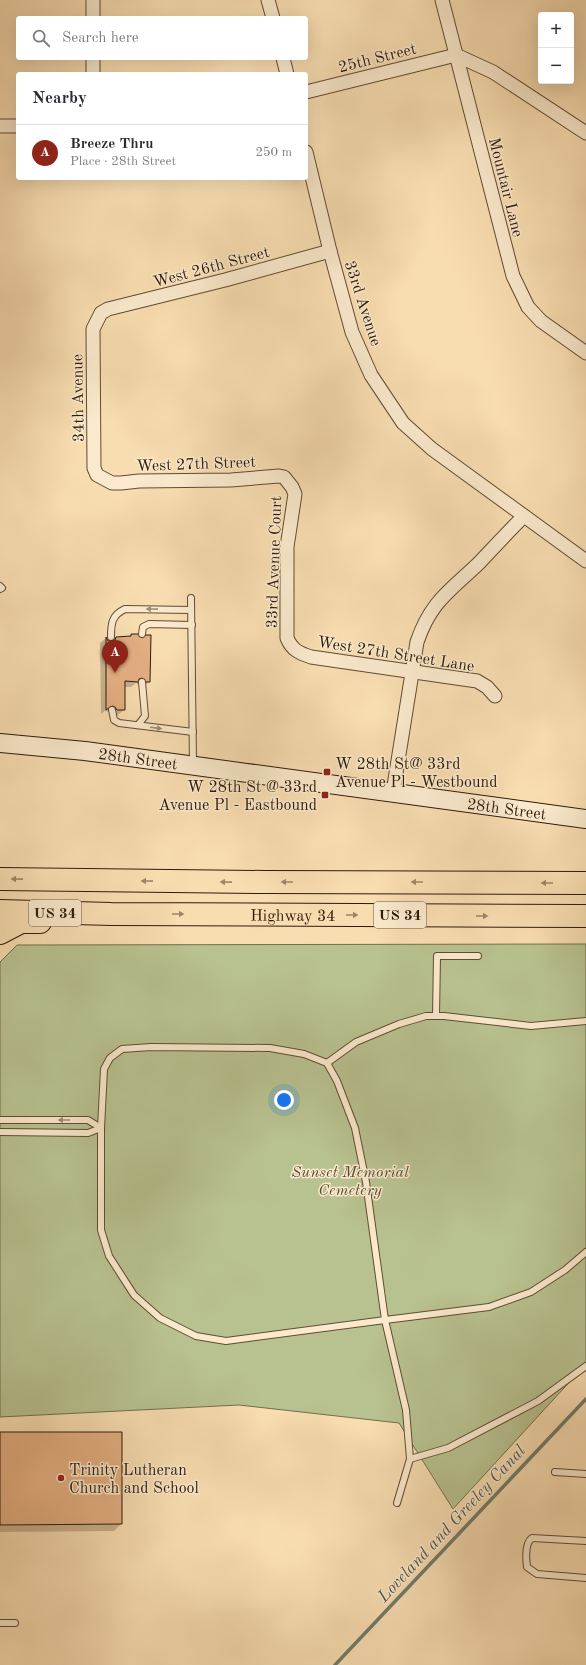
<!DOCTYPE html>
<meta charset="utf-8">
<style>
body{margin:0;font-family:"Old Standard TT",serif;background:#f7f7f7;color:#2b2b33}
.controls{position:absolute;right:12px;top:12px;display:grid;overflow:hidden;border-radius:4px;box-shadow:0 4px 16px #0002}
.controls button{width:36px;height:36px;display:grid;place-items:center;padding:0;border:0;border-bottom:1px solid #e1e1e2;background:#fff;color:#2b2b33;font:20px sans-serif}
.you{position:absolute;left:284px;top:1100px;width:14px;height:14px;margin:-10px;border:3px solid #fff;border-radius:50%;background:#1a73e8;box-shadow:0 0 0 6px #1a73e833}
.badge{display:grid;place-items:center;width:26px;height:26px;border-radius:50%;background:#8f2418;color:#fff;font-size:13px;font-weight:700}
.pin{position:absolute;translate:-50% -33px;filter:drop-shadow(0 1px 2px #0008)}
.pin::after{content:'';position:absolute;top:21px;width:14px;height:12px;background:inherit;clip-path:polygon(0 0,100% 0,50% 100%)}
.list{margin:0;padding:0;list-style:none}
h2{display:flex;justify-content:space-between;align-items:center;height:52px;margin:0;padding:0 16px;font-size:17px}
h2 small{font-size:13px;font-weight:400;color:#7c7c81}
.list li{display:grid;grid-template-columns:26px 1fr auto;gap:12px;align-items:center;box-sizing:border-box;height:56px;padding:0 16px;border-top:1px solid #e1e1e2}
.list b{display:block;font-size:15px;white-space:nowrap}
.list p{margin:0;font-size:13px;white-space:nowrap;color:#7c7c81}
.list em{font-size:13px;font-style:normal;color:#7c7c81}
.icon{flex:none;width:22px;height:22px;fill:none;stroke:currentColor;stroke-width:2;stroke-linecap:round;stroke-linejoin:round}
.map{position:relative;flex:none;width:586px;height:1665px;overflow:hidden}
.search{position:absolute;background:#fff;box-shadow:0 4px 16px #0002;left:16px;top:16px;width:292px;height:44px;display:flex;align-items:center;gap:10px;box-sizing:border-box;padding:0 14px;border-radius:4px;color:#7c7c81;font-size:15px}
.panel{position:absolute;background:#fff;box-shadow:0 4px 16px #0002;left:16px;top:72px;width:292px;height:108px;border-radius:4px}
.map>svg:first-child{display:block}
.green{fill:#b8c290;stroke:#726e4c}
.shadow{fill:#0003}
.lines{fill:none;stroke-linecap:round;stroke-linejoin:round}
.stream{stroke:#707b6b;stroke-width:3.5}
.building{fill:#e3ae82;stroke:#2d1a09}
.lane-casing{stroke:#604b33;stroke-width:8}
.street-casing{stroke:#604b33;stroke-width:15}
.secondary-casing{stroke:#2d1a09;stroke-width:20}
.highway-casing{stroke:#2d1a09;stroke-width:24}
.lane{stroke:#fae9cc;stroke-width:6}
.street{stroke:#fae9cc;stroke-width:13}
.secondary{stroke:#fae9cc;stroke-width:18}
.highway{stroke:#f8ddb1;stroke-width:22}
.oneway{fill:#9e8c74}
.oneway2{fill:#9d8565}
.poi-dot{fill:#8f2418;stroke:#fae9cc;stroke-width:1.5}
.labels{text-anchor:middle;stroke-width:3;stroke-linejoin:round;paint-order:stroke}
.shield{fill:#fae9cc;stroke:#6a5844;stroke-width:1}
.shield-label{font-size:15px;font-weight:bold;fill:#2d1a09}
.street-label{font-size:16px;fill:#2d1a09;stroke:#fae9cc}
.poi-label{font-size:16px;fill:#2d1a09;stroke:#fae9cc;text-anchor:start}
.park-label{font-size:16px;font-style:italic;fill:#574c32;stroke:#fae9cc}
.water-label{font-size:17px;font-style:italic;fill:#545342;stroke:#fae9cc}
</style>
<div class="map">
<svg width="586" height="1665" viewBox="0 0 586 1665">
<rect width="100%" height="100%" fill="#f8ddb1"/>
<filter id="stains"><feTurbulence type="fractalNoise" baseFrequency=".005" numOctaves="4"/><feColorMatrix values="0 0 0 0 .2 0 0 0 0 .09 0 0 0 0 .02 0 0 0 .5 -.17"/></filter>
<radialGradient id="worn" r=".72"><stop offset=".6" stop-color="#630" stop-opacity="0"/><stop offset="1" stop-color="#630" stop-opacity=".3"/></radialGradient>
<path class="green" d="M586 944V1364L453 1509 399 1423 239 1405 0 1417V962L17 945Z"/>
<g class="shadow">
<path d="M106 638 108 641 111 642 116 638 149 681 144 687H141L136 683 131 687H124V710L118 715H111L110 712 105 711 101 714 100 643Z"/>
<path d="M0 1433 121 1524 114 1531 0 1532Z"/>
</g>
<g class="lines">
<path class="stream" d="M335 1665 586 1399"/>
</g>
<g class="building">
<path d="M131 634H138L142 638 146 635H151L150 682H146L142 678 139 679 138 682 125 681V710H117L115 707 112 706 106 710V637L108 641H111L115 640 116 637 131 636Z"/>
<path d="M0 1432H122V1524L0 1525Z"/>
</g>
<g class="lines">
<defs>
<g id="lane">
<path d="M0 586 2 588 0 589"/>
<path d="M191 598 193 764"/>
<path d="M142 634 143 627 149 624 192 625"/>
<path d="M111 637C111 623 112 615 125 609L191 610"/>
<path d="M112 710 114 720 119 723 193 732"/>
<path d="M138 725 145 716 142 682"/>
<path d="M436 1016 437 956H478"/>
<path d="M327 1063 356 1042 399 1024 426 1016H444L531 1026 586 1021"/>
<path d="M0 1120H88L101 1128"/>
<path d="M0 1132 88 1133 101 1128"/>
<path d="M586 1252 565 1270 531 1292 489 1307 385 1320 226 1341 196 1336 160 1318 134 1295 109 1256 101 1230V1128L104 1069 110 1058 122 1049 151 1047 270 1048 304 1054 327 1063 337 1081 355 1128 366 1182 385 1320 406 1410 410 1459 448 1448 538 1401 586 1366"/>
<path d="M555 1472 586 1474"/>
<path d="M397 1503 410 1459"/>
<path d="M586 1541 532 1538C525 1543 526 1559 527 1567L537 1574 586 1578"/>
<path d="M0 1623H15"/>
</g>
<g id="street">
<path d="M93 0V18"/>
<path d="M268 0 273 18"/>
<path d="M442 0 513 276 528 307 541 321 586 353"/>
<path d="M93 58V74"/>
<path d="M283 58 287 74"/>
<path d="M306 92 456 55 493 72 586 133"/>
<path d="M0 126H18"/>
<path d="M306 152 330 251 352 332 371 375 403 423 432 449 586 561"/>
<path d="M330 251 225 280 108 309 101 313 93 329 94 468 97 475 112 483H121L139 481 231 480 279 476 284 477 292 487 295 494 287 547V638C292 650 299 653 311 657L477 681 487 687 495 696"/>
<path d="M393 792 417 642C431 601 450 591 479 563 494 547 509 531 524 516"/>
</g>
<g id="secondary">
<path id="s1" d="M0 743 85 751 586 819"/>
</g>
<g id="highway">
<path d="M0 879 265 882 586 883"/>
<path id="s2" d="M0 911 111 914 586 916"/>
<path d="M0 933 21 922H40"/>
</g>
</defs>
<use href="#lane" class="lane-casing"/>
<use href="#street" class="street-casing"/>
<use href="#secondary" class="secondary-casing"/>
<use href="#highway" class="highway-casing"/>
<use href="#lane" class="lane"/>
<use href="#street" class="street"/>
<use href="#secondary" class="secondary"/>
<use href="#highway" class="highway"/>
</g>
<defs><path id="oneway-solid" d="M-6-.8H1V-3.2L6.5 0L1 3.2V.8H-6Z"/></defs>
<g class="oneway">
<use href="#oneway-solid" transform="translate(152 609) rotate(-179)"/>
<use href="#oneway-solid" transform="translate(156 728) rotate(7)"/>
<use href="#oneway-solid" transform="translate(64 1120) rotate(-180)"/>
</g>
<g class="oneway2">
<use href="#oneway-solid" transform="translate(17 879) rotate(-179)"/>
<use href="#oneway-solid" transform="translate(147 881) rotate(-179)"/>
<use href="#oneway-solid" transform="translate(226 882) rotate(-179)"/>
<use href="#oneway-solid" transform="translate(287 882) rotate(-180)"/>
<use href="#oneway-solid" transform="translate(417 882) rotate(-180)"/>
<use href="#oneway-solid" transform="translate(547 883) rotate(-180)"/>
<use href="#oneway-solid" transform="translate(178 914)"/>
<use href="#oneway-solid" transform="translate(352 915)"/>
<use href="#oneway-solid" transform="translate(482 916)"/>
</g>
<g class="poi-dot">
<rect x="323" y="768" width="8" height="8" rx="2"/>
<rect x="321" y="791" width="8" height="8" rx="2"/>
<circle cx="61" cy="1478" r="4"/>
</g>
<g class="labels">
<g class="shield">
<rect x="29" y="900" width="52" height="26" rx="3"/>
<rect x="374" y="902" width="52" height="26" rx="3"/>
</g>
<g class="shield-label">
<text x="55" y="918">US 34</text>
<text x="400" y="920">US 34</text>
</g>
<g class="street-label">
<text transform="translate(377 57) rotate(-14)" y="6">25th Street</text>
<text transform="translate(507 187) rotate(76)" y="6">Mountair Lane</text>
<text transform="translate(211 266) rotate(-15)" y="6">West 26th Street</text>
<text transform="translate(364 303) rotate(72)" y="6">33rd Avenue</text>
<text transform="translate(77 398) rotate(-91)" y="6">34th Avenue</text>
<text transform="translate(196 463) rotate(-2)" y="6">West 27th Street</text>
<text transform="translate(273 562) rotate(-88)" y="6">33rd Avenue Court</text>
<text transform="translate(396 653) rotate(9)" y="6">West 27th Street Lane</text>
<text dy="6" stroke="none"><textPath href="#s1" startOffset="139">28th Street</textPath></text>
<text dy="6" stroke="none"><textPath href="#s1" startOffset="511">28th Street</textPath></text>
<text dy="6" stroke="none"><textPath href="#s2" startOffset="293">Highway 34</textPath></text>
</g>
<g class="poi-label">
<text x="335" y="769">W 28th St@ 33rd<tspan x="335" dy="18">Avenue Pl - Westbound</tspan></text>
<text x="317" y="792" text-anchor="end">W 28th St @ 33rd<tspan x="317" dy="18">Avenue Pl - Eastbound</tspan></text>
<text x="69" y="1475">Trinity Lutheran<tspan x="69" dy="18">Church and School</tspan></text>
</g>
<g class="park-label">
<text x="350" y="1177">Sunset Memorial<tspan x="350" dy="18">Cemetery</tspan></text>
</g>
<g class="water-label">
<text transform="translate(451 1523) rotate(-47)" y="6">Loveland and Greeley Canal</text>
</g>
</g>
<rect width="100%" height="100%" filter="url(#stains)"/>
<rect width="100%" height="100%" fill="url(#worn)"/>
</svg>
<div class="controls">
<button>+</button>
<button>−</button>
</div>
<div class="you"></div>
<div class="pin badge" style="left:115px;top:673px">A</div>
<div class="search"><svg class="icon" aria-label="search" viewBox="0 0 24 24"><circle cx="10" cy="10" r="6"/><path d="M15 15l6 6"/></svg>Search here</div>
<section class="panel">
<h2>Nearby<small></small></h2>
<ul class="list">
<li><span class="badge">A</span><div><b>Breeze Thru</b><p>Place · 28th Street</p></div><em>250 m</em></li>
</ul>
</section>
</div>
